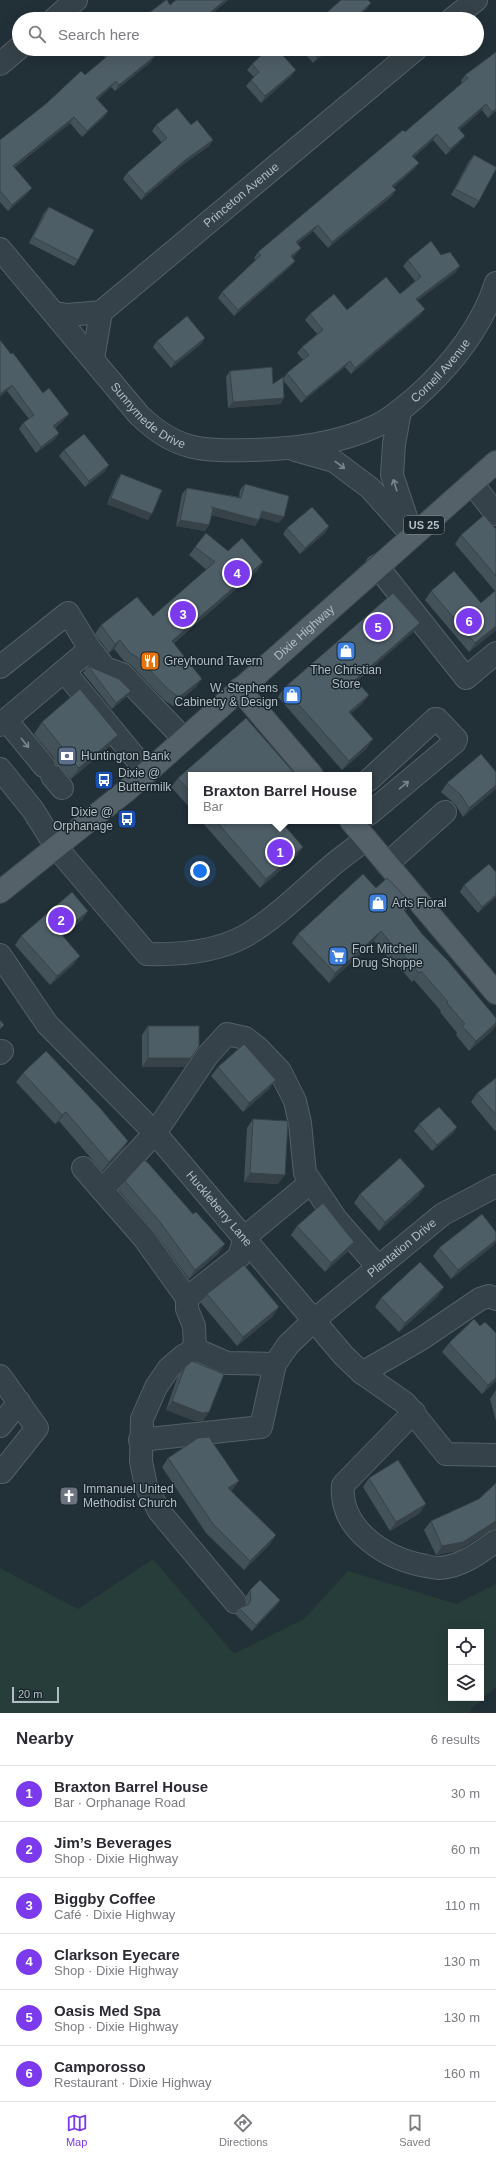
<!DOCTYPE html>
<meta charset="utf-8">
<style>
body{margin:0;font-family:Helvetica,sans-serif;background:#f2f2f3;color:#2b2b33}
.controls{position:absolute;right:12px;bottom:12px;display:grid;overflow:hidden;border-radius:0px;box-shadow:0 4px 16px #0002}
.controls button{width:36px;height:36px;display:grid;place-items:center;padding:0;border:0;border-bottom:1px solid #e1e1e2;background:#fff;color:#2b2b33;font:20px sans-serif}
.scale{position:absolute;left:12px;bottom:10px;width:47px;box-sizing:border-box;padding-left:4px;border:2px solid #b1bdc5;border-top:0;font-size:11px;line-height:14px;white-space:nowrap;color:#b1bdc5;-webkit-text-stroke:3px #1b272d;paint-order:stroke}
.you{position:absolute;left:200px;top:871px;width:14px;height:14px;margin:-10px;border:3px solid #fff;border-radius:50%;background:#1a73e8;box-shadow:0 0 0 6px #1a73e833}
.badge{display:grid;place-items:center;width:26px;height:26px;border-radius:50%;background:#7c3aed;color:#fff;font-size:13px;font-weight:700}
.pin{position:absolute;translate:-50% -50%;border:2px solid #fff;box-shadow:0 1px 4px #0006}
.popup{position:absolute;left:188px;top:772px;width:184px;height:52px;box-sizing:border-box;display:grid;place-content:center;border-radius:0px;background:#fff;filter:drop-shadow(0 1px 3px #0005);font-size:13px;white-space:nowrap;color:#7c7c81}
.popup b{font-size:15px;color:#2b2b33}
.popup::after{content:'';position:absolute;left:50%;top:100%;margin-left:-8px;border:8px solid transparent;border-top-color:#fff}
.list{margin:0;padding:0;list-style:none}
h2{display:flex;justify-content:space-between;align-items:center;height:52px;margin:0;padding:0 16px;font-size:17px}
h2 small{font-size:13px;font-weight:400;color:#7c7c81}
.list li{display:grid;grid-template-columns:26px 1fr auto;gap:12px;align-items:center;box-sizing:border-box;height:56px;padding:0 16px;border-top:1px solid #e1e1e2}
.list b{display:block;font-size:15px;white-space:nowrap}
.list p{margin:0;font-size:13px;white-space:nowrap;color:#7c7c81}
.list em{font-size:13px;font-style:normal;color:#7c7c81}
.icon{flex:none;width:22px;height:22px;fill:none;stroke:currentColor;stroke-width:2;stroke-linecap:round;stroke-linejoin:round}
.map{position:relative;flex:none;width:496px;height:1713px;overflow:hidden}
.search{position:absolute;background:#fff;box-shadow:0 4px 16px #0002;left:12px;right:12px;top:12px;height:44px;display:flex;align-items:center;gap:10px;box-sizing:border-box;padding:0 14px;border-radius:22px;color:#7c7c81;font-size:15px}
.sheet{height:388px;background:#fff}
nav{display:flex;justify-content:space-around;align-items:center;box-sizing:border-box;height:56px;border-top:1px solid #e1e1e2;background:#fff;font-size:11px;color:#7c7c81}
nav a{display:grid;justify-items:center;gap:2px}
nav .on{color:#7c3aed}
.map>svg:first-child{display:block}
.green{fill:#273d39;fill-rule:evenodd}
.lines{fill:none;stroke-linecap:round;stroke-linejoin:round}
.minor-casing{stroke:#546066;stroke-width:24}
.major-casing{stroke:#3f4b52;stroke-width:24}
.minor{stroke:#364249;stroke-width:22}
.major{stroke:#546169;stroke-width:22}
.wall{fill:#435159}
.shaded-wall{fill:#374248}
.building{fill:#4e5e67;stroke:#374248}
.oneway{stroke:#7a868d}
.labels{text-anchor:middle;stroke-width:3;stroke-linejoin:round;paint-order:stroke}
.shield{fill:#1b272d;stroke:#849097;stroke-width:1}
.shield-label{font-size:11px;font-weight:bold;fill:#b1bdc5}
.street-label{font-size:12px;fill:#b1bdc5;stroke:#1b272d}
.poi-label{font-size:12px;fill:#b1bdc5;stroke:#1b272d;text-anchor:start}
</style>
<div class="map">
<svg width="496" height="1713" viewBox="0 0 496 1713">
<rect width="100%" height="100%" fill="#223038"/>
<path class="green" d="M153 1559 234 1654 304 1619 348 1571 456 1604 496 1584V1687L471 1709 470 1713H0V1568L78 1609ZM451 1632H481V1698H451Z"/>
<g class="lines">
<defs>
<g id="minor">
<path d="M54 19 76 0"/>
<path d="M452 19 476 0"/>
<path d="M0 64 19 48"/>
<path id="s1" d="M0 249 139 415C176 451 202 451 252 450 295 449 337 444 376 426 391 419 403 408 415 398 451 366 481 329 496 283"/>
<path id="s2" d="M55 313 68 315 101 312 416 49"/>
<path d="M93 359 101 312"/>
<path d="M400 411 394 444 392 475 409 526"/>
<path d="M295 450 334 461 370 488 412 535"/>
<path d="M472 483 496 514"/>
<path d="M377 566 466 678 496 653"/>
<path d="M0 667 68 613 90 649 105 668 122 674 184 739"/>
<path d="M64 671 147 772"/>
<path d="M6 720 44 766"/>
<path d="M0 725 90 649"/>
<path d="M0 769 33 810 56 847 147 954C179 955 216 952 245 936 276 918 301 892 328 869 340 858 354 849 366 839"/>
<path d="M52 776 62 788"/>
<path d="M369 780 435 719H437L456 739 455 742 369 814"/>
<path d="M387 864 445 812"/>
<path id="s3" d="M0 955 47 1024 155 1133 344 1356 362 1373 405 1403 446 1454 496 1455"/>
<path d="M0 1053 2 1051"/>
<path d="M83 1168 144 1238 187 1298"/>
<path d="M102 1190 155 1133 207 1056 227 1034 245 1038 258 1048 280 1071 295 1101 300 1123 305 1173 336 1219 378 1267"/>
<path d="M195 1349 183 1356 169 1368 156 1387 142 1419 141 1461 146 1486 159 1511 235 1602"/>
<path d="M275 1364 227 1363 195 1349 194 1326 187 1309V1298L239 1257 245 1237 310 1183"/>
<path d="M362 1373 421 1339 480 1299 489 1296 496 1299"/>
<path d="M0 1376 37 1428 2 1472H0"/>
<path d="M414 1412 343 1485C339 1528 383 1557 421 1565 426 1566 433 1568 439 1568 461 1567 479 1553 496 1541"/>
<path d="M0 1426 19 1402"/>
<path id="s4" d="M140 1440 261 1427 275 1364 288 1345 314 1320 443 1214 496 1186"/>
</g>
<g id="major">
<path d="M239 689 312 775"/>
<path d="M351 821 496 993"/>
<path id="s5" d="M0 892 126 791 496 462"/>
</g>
</defs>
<use href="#minor" class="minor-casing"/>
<use href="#major" class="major-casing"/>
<use href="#minor" class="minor"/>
<use href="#major" class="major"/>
</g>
<g class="wall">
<path d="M176 0H228L206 19H141L170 5Z"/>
<path d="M106 49H152L150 50 151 62 115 91 111 87 97 100 108 111 104 117 82 137 70 123 14 168 32 188 27 194 8 211 0 202V140L85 75 106 58 102 54Z"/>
<path d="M301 49H329L313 63Z"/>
<path d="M252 64 296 70 291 76 261 103 246 86 251 80 254 77 247 70Z"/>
<path d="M465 75 496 111 488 118 482 110 459 130 460 142 446 155 433 140 414 157 419 163 414 169 394 187 392 196 328 248 313 231 297 244 301 248 296 254 292 258 295 261 290 267 234 316 218 298 222 292 256 260 254 258 258 252 405 132 462 83 461 81Z"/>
<path d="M156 125H191L213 140 209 146 181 166 141 200 123 179 127 173 162 143 152 131Z"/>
<path d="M474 155 479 201 474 208 451 195 469 161Z"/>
<path d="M49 207 78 260 74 266 29 243 44 213Z"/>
<path d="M441 255 456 272 417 301 425 309 420 315 351 374 345 367 301 403 283 380 284 398 280 404 228 408 226 377 230 371 273 384 283 379 287 373 303 360 297 353 302 347 317 334 305 320 310 314 347 310 400 294 415 281 403 266 408 260Z"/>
<path d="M205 338 201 344 171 368 153 347 157 341Z"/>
<path d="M11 354 64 420 55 428 59 433 55 439 36 453 19 429 23 423 29 419 7 391Z"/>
<path d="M64 450 109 465 105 471 85 487 59 456Z"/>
<path d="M121 474 148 520 107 504 117 480Z"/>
<path d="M245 484 279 523 260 517 259 520 255 526 212 515 205 531 176 526 182 494 187 488 239 497 240 490Z"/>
<path d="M329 526 325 533 300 554 283 534 287 528Z"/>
<path d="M496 529V630L469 652 425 600 431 591 481 603 495 591 455 544 461 535Z"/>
<path d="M195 547 228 551 257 571 174 643 196 687 173 706 164 700 131 665 124 661 114 649 109 653 95 634 101 625 153 616 207 570 189 555Z"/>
<path d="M413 632 357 681 369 695 362 704 350 714 367 748 342 770 278 697 284 688Z"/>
<path d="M88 666 126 697 112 709 83 673Z"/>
<path d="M42 722 110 746 71 779 56 764 54 758 34 734Z"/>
<path d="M496 772 463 817 455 804 441 792 447 783Z"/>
<path d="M191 775V809L171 787 178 778Z"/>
<path d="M201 821H293L285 827 297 856 260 888Z"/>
<path d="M496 872V897L478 913 460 892 464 885Z"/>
<path d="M376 888 411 903 405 912 422 934 496 1018V1025L492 1031 469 1051 456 1035 457 1033 440 1012 441 1011 414 980 412 982 394 961 392 962 374 941 329 983 292 943 298 934Z"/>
<path d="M88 911 82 920 63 936 74 964 50 985 15 945 21 936Z"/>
<path d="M148 1026 185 1067H142V1035Z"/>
<path d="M218 1067 270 1088 243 1112 211 1076Z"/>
<path d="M23 1073 128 1141 122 1150 102 1171 59 1121 55 1124 16 1082Z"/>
<path d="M496 1078V1130L495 1131 471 1102 477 1093Z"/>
<path d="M253 1119 278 1184 244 1182 247 1128Z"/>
<path d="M419 1124 457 1127 453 1133 432 1151 414 1131Z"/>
<path d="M125 1181 219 1253 189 1279 154 1231 119 1190Z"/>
<path d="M360 1194 419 1195 379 1231 354 1203Z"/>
<path d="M297 1226 348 1251 325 1272 291 1235Z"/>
<path d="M494 1245 451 1279 433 1256 439 1248Z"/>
<path d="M207 1294 273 1316 237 1346 201 1303Z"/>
<path d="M438 1296 399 1332 375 1307 381 1298Z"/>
<path d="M480 1326 496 1333V1381L482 1394 442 1352 449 1343Z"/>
<path d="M185 1367 203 1421H195L166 1410 178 1376Z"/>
<path d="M496 1390V1421L490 1399Z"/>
<path d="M168 1458 239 1481 233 1489 231 1491 276 1535 270 1544 244 1570 206 1533 162 1467Z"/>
<path d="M369 1478 420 1513 390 1531 363 1487Z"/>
<path d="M496 1483V1529L489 1531 457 1551 436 1555 424 1530 431 1521 479 1499Z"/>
<path d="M250 1590 280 1600 276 1606 252 1631 235 1614 239 1608 247 1605 246 1596Z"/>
</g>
<g class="shaded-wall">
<path d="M225 0H228L206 19H204L206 16Z"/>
<path d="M371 3 367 9 357 19H354Z"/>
<path d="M204 14 200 19H198Z"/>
<path d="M326 49H329L313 63 317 57Z"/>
<path d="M155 56 151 62 115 91 119 85Z"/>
<path d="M296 70 291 76 261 103 265 96Z"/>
<path d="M116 81 111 87 92 104 96 98Z"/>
<path d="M486 104 482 110 454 135 458 128Z"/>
<path d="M496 109V111L488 118 492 112Z"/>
<path d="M108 111 104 117 82 137 87 131Z"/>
<path d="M74 117 70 123 8 172 13 166Z"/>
<path d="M437 134 433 140 408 162 412 156Z"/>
<path d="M465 136 460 142 446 155 450 149Z"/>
<path d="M213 140 209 146 181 166 141 200 145 194 185 160Z"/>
<path d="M419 163 414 169 388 192 392 186Z"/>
<path d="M32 188 27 194 8 211 12 205Z"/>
<path d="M396 190 392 196 328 248 332 242Z"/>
<path d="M318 225 313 231 292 249 296 242Z"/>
<path d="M301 248 296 254 286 262 291 256Z"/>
<path d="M295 261 290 267 234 316 238 310Z"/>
<path d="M460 266 456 272 412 305 416 299Z"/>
<path d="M425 309 420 315 351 374 355 368Z"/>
<path d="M205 338 201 344 171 368 175 362Z"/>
<path d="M350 361 345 367 301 403 306 397Z"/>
<path d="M12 385 7 391 0 397V394Z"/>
<path d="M284 398 280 404 228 408 233 402Z"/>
<path d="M69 414 64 420 49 432 53 426Z"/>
<path d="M59 433 55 439 36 453 41 447Z"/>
<path d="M109 465 105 471 85 487 89 481Z"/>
<path d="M111 498 152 514 148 520 107 504Z"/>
<path d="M211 507 259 520 255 526 207 513Z"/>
<path d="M262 511 284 517 279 523 257 517Z"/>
<path d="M180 520 209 525 205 531 176 526Z"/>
<path d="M329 526 325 533 300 554 305 548Z"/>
<path d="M263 562 257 571 166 649 172 641Z"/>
<path d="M420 623 413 632 349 688 355 680Z"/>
<path d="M496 626V630L469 652 475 643Z"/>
<path d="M120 640 114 649 109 653 115 644Z"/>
<path d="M202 679 196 687 173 706 179 697Z"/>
<path d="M131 691 126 697 112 709 116 703Z"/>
<path d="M369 695 362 704 342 721 349 712Z"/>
<path d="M118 735 110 746 71 779 79 768Z"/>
<path d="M373 739 367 748 342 770 349 761Z"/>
<path d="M496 785V789L463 817 469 808Z"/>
<path d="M288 821H293L277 834 284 825Z"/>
<path d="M303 847 297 856 260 888 266 879Z"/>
<path d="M496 895V897L478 913 482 907Z"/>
<path d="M411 903 404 913V910Z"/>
<path d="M88 911 82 920 55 942 61 934Z"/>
<path d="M381 931 374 941 329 983 335 973Z"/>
<path d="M400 951 394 961 392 962 399 953Z"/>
<path d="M80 956 74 964 50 985 57 976Z"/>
<path d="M421 971 414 980 412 982 419 973Z"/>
<path d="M496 1023V1025L492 1031 469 1051 476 1041Z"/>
<path d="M148 1058H191L185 1067H142Z"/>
<path d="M276 1080 270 1088 243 1112 249 1103Z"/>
<path d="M66 1112 59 1121 55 1124 62 1115Z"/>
<path d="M457 1127 453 1133 432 1151 437 1145Z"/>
<path d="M128 1141 122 1150 102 1171 109 1162Z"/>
<path d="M250 1173 285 1175 278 1184 244 1182Z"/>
<path d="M425 1186 419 1195 379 1231 385 1222Z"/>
<path d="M496 1240V1242L494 1245 451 1279 458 1270Z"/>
<path d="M354 1242 348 1251 325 1272 331 1263Z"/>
<path d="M225 1244 219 1253 189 1279 195 1270Z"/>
<path d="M444 1287 438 1296 399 1332 405 1323Z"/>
<path d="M279 1307 273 1316 237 1346 243 1337Z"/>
<path d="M496 1378V1381L482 1394 488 1385Z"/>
<path d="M172 1401 209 1412 203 1421H195L166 1410Z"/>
<path d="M239 1481 233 1489 221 1497 228 1488Z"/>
<path d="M426 1504 420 1513 390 1531 396 1522Z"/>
<path d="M496 1521V1529L489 1531 457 1551 436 1555 442 1546Z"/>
<path d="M276 1535 270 1544 244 1570 250 1561Z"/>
<path d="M280 1600 276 1606 252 1631 256 1625Z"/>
</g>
<g class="building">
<path d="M166 0H167L170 5 176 0H225L206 16 204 14 198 19H141Z"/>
<path d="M341 0H368L371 3 354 19H315L321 14 323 16Z"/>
<path d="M107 49H149L155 56 119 85 116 81 96 98 108 111 87 131 74 117 13 166 32 188 12 205 0 191V140L47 103 81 71 85 75 111 53Z"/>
<path d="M268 49H277L296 70 265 96 251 80 259 72 252 64Z"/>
<path d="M311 49H326L317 57Z"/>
<path d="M496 52V109L492 112 486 104 458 128 465 136 450 149 437 134 412 156 419 163 392 186 396 190 332 242 318 225 296 242 301 248 291 256 295 261 238 310 222 292 261 255 258 252 403 130 405 132 468 78 465 75Z"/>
<path d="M177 108 191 125 197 120 213 140 185 160 145 194 127 173 167 138 156 125Z"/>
<path d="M474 155 496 167V169L479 201 455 189Z"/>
<path d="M49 207 94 230 78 260 33 237Z"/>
<path d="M431 241 441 255 450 252 460 266 416 299 425 309 355 368 350 361 306 397 287 373 309 355 302 347 323 330 310 314 334 294 347 310 386 277 400 294 421 277 408 260Z"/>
<path d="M187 316 205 338 175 362 157 341Z"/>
<path d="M0 340 11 354 13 353 43 393 49 388 69 414 53 426 59 433 41 447 23 423 34 415 12 385 0 394Z"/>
<path d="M272 367 273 384 283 377 284 398 233 402 230 371Z"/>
<path d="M84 434 109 465 89 481 64 450Z"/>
<path d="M121 474 162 490 152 514 111 498Z"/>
<path d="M245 484 289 496 284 517 262 511 259 520 211 507 213 509 209 525 180 520 187 488 241 498Z"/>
<path d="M312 507 329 526 305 548 287 528Z"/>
<path d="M484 515 496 529V576L461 535Z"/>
<path d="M206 533 228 551 242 538 263 562 172 641 202 679 179 697 170 691 137 657 130 653 120 640 115 644 101 625 137 597 153 616 215 562 195 547Z"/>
<path d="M454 571 481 603 496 590V626L475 643 431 591Z"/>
<path d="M393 593 420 623 355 680 369 695 349 712 373 739 349 761 284 688Z"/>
<path d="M88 666 119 679 131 691 116 703Z"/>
<path d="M80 689 118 735 79 768 64 753 62 747 42 722Z"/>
<path d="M246 718 296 775H191V793L178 778Z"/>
<path d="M481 754 496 772V785L469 808 461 795 447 783Z"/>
<path d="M216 821H288L284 825 303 847 266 879Z"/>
<path d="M489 864 496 872V895L482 907 464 885Z"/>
<path d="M363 874 376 888 387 878 411 903 404 910 422 934 448 961 496 1018V1023L476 1041 462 1026 465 1024 447 1003 448 1002 421 971 419 973 400 951 399 953 381 931 335 973 298 934Z"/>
<path d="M72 892 88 911 61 934 80 956 57 976 21 936Z"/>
<path d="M0 1020 4 1025 0 1029Z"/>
<path d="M148 1026H199V1046L191 1058H148Z"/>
<path d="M244 1044 276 1080 249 1103 218 1067Z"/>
<path d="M46 1051 100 1108 128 1141 109 1162 66 1112 62 1115 23 1073Z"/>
<path d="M496 1078V1115L477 1093Z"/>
<path d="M439 1107 457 1127 437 1145 419 1124Z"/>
<path d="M253 1119 288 1121 285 1175 250 1173Z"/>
<path d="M400 1158 425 1186 385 1222 360 1194Z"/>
<path d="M144 1160 148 1163 193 1214 196 1212 225 1244 195 1270 160 1222 125 1181Z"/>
<path d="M323 1203 354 1242 331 1263 297 1226Z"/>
<path d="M482 1214 496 1232V1240L458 1270 439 1248Z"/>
<path d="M420 1262 444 1287 405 1323 381 1298Z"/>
<path d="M244 1265 279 1307 243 1337 207 1294Z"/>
<path d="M474 1319 480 1326 485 1322 496 1333V1378L488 1385 449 1343Z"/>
<path d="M192 1361 224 1374 209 1412 202 1413 172 1401 185 1367Z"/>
<path d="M209 1437 239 1481 228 1488 276 1535 250 1561 213 1524 168 1458 198 1438Z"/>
<path d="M398 1460 426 1504 396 1522 369 1478Z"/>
<path d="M496 1483V1521L463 1542 442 1546 431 1521 479 1499Z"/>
<path d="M260 1580 280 1600 256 1625 239 1608 248 1605 251 1600 250 1590Z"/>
</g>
<defs><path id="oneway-shaft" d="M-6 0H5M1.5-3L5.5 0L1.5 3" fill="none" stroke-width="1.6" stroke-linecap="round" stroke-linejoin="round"/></defs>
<g class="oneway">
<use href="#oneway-shaft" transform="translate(340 465) rotate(37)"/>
<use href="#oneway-shaft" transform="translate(395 485) rotate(-108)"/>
<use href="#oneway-shaft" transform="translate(25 743) rotate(51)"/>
<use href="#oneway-shaft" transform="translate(404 785) rotate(-40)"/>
</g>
<defs>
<symbol id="shop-square" viewBox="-11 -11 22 22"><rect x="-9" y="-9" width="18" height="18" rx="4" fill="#3f7fe0" stroke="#1b272d"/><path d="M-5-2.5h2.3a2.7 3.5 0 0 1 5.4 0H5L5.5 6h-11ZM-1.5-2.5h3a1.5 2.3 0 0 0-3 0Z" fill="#fff"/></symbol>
<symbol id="restaurant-square" viewBox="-11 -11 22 22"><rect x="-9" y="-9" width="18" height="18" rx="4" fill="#e8710a" stroke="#1b272d"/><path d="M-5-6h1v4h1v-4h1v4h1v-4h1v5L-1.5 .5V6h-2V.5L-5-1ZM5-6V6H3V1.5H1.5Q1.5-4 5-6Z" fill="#fff"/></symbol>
<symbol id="bank-square" viewBox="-11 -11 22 22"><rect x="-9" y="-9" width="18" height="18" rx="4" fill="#5c6f8a" stroke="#1b272d"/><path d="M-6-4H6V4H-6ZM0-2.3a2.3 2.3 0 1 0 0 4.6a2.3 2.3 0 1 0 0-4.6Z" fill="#fff"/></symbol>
<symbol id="bus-square" viewBox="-11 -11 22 22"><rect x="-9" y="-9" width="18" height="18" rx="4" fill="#1a4fb4" stroke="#1b272d"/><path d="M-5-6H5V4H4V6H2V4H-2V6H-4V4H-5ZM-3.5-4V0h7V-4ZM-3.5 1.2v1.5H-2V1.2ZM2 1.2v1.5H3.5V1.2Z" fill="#fff"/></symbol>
<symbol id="supermarket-square" viewBox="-11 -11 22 22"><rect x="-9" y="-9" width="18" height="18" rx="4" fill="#3f7fe0" stroke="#1b272d"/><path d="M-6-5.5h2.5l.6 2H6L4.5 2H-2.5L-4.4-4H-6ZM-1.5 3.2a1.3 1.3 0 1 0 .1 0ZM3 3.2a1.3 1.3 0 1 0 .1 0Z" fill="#fff"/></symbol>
<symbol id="church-square" viewBox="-11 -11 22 22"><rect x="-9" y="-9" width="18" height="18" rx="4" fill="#6b7280" stroke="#1b272d"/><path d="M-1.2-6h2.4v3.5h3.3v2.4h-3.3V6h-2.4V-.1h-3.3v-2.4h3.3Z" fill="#fff"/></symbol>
</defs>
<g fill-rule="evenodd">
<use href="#shop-square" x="335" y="640" width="22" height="22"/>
<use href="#restaurant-square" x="139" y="650" width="22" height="22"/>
<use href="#shop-square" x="281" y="684" width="22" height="22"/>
<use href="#bank-square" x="56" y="745" width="22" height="22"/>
<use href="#bus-square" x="93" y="769" width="22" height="22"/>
<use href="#bus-square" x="116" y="808" width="22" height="22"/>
<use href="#shop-square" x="367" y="892" width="22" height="22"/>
<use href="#supermarket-square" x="327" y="945" width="22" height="22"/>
<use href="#church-square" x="58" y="1485" width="22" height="22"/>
</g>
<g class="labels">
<rect class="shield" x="404" y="516" width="40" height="18" rx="3"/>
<g class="shield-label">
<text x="424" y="529">US 25</text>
</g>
<g class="street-label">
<text dy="4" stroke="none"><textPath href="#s2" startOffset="229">Princeton Avenue</textPath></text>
<text dy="4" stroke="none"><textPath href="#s1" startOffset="552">Cornell Avenue</textPath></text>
<text dy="4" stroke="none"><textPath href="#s1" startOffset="224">Sunnymede Drive</textPath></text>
<text dy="4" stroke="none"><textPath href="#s5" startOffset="400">Dixie Highway</textPath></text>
<text dy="4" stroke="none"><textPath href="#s3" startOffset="336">Huckleberry Lane</textPath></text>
<text dy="4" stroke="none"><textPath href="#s4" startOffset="359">Plantation Drive</textPath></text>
</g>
<g class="poi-label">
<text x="164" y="665">Greyhound Tavern</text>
<text x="346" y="674" text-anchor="middle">The Christian<tspan x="346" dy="14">Store</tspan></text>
<text x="278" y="692" text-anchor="end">W. Stephens<tspan x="278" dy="14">Cabinetry &amp; Design</tspan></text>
<text x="81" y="760">Huntington Bank</text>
<text x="118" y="777">Dixie @<tspan x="118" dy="14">Buttermilk</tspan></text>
<text x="113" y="816" text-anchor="end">Dixie @<tspan x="113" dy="14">Orphanage</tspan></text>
<text x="392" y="907">Arts Floral</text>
<text x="352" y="953">Fort Mitchell<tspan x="352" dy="14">Drug Shoppe</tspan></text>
<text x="83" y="1493">Immanuel United<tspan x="83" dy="14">Methodist Church</tspan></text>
</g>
</g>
</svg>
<div class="controls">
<button><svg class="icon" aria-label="locate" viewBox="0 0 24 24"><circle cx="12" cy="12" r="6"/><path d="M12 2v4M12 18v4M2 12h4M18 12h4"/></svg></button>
<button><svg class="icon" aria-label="layers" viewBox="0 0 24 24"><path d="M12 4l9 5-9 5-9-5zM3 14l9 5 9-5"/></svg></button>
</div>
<div class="scale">20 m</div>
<div class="you"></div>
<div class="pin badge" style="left:280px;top:852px">1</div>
<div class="popup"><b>Braxton Barrel House</b>Bar</div>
<div class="pin badge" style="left:61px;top:920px">2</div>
<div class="pin badge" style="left:183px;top:614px">3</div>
<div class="pin badge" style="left:237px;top:573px">4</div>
<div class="pin badge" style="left:378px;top:627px">5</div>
<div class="pin badge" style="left:469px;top:621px">6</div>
<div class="search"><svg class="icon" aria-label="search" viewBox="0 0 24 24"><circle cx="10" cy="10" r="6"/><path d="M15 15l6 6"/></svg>Search here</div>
</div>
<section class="sheet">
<h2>Nearby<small>6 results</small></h2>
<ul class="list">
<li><span class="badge">1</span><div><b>Braxton Barrel House</b><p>Bar · Orphanage Road</p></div><em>30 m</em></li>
<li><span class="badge">2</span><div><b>Jim’s Beverages</b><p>Shop · Dixie Highway</p></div><em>60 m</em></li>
<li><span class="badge">3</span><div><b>Biggby Coffee</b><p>Café · Dixie Highway</p></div><em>110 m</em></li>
<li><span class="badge">4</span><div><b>Clarkson Eyecare</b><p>Shop · Dixie Highway</p></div><em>130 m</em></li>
<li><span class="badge">5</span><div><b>Oasis Med Spa</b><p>Shop · Dixie Highway</p></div><em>130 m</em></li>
<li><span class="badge">6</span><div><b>Camporosso</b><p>Restaurant · Dixie Highway</p></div><em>160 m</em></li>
</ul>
</section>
<nav>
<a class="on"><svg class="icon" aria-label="map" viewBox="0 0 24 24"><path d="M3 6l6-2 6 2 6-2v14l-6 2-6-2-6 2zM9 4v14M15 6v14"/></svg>Map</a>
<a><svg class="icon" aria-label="directions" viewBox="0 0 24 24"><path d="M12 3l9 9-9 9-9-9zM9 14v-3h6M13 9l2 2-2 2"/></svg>Directions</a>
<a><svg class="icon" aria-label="saved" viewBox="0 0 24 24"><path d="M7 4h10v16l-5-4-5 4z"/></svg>Saved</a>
</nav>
